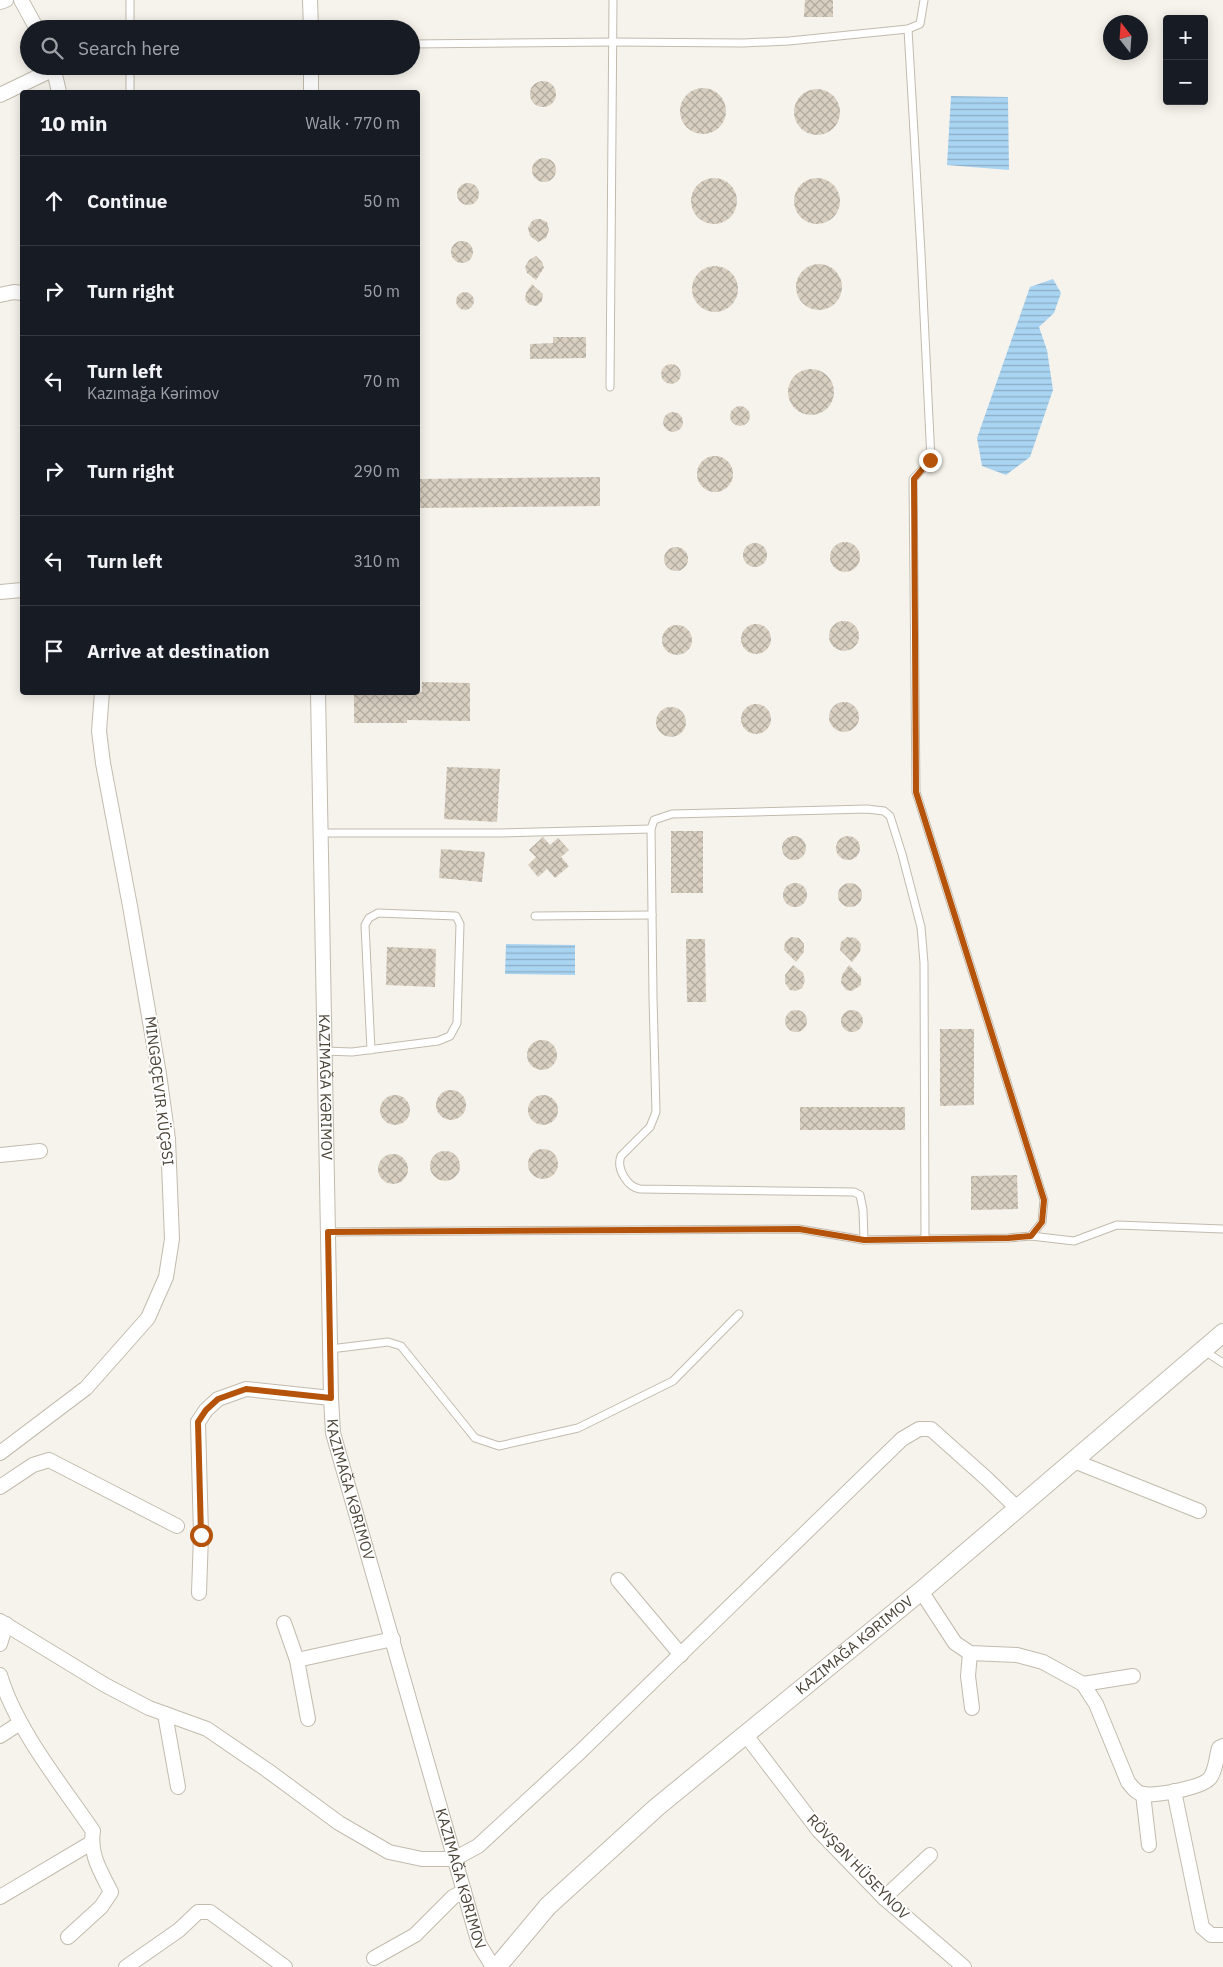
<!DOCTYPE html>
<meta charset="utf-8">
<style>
body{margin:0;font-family:"IBM Plex Sans",sans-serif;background:#20242c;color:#f1f3f6}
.controls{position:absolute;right:15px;top:15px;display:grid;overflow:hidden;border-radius:5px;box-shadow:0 2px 12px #0003}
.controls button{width:45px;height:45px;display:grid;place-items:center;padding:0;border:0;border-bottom:1px solid #363941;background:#171b24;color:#f1f3f6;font:25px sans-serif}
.compass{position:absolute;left:1103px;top:15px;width:45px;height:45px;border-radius:50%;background:#171b24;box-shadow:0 2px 12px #0003;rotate:343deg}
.stop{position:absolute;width:15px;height:15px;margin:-11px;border:4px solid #b45309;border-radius:50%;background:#fff}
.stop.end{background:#b45309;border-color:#fff;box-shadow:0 1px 5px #0008}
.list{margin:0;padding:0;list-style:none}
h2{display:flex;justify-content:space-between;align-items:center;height:65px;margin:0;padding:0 20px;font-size:21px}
h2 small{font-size:16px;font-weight:400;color:#9ea1a6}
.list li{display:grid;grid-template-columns:32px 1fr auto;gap:15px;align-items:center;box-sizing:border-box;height:90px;padding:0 20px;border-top:1px solid #363941}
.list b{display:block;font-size:19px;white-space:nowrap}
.list p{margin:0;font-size:16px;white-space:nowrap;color:#9ea1a6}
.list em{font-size:16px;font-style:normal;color:#9ea1a6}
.icon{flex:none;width:28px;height:28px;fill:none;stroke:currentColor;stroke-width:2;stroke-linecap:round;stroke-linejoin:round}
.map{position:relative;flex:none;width:1223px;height:1967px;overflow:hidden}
.search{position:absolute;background:#171b24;box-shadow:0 2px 12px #0003;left:20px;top:20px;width:400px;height:55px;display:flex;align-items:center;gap:12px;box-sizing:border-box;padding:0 18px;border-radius:28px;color:#9ea1a6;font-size:19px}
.panel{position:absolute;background:#171b24;box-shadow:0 2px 12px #0003;left:20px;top:90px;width:400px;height:605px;border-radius:5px}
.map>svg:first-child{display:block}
.water{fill:url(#water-rules)}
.building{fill:url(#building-cross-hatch)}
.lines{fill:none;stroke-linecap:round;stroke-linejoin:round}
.service-casing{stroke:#c2bbae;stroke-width:9}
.minor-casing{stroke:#c2bbae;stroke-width:16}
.tertiary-casing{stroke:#c2bbae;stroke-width:20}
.service{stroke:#fff;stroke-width:7}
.minor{stroke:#fff;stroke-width:14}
.tertiary{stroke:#fff;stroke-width:18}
.route{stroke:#b45309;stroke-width:6}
.labels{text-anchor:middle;stroke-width:4;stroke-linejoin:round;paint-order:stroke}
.street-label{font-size:15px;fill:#4b4439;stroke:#fff}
</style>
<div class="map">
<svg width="1223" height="1967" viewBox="0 0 1223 1967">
<defs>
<pattern id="water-rules" width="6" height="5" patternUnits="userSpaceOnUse" patternTransform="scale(1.25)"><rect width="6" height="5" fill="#a9d4f2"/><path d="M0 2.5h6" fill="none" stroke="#8caec5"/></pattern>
<pattern id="building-cross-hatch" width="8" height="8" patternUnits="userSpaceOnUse" patternTransform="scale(1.25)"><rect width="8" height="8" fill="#d8cfc1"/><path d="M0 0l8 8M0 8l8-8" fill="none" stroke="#b1aa9e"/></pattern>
</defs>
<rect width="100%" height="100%" fill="#f6f3ec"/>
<g class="water">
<path d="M951 96 1008 97 1009 170 947 165Z"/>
<path d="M1053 279 1061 293 1054 313 1039 327 1047 350 1053 390 1030 457 1006 475 982 466 977 438 1030 287Z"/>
<path d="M506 944 575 945V975L505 974Z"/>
</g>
<g class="building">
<path d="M805 0H833V17H804Z"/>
<circle cx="543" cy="94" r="13"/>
<circle cx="703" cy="111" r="23"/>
<circle cx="817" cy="112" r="23"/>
<circle cx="544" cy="170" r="12"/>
<circle cx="817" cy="201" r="23"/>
<circle cx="714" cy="201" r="23"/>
<circle cx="468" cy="194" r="11"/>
<path d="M536 219H540L547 222 549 230 546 238 538 242 530 236 528 228 532 221Z"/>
<circle cx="462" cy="252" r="11"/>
<path d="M536 256 542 262 544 268 536 280 527 273 525 267 529 260Z"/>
<circle cx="819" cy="287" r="23"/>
<circle cx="715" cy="289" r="23"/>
<path d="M532 284 543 294 542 301 537 306 530 305 525 300 526 293Z"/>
<circle cx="465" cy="301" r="9"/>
<path d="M553 337H586V358L530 359V344L553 343Z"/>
<circle cx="671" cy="374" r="10"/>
<circle cx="811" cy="392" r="23"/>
<circle cx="740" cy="416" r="10"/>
<circle cx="673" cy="422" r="10"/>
<circle cx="715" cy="474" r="18"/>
<path d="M600 477V506L418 508V479Z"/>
<circle cx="845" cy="557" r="15"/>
<circle cx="755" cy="555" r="12"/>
<circle cx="676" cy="559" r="12"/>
<circle cx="844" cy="636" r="15"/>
<circle cx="756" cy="639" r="15"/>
<circle cx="677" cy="640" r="15"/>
<path d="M422 682 470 683V721L407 720V723H354V692H422Z"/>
<circle cx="844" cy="717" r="15"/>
<circle cx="756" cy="719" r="15"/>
<circle cx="671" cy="722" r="15"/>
<path d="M447 767 500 769 497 822 444 819Z"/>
<rect x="671" y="831" width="32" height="62"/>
<circle cx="794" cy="848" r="12"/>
<circle cx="848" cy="848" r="12"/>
<path d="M543 837 550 845 558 838 569 850 561 857 569 866 555 878 547 869 538 877 528 865 536 857 529 850Z"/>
<path d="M441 849 485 852 482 882 439 878Z"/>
<circle cx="850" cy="895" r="12"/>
<circle cx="795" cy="895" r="12"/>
<path d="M791 937 799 938 804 944V952L796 962 784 950 785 942Z"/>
<path d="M847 937 856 938 861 944 860 952 852 962 840 950 841 942Z"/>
<path d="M686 939H705L706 1002H687Z"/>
<path d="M387 947 436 949 435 987 386 985Z"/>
<path d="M793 965 803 973 805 981 802 988 796 991 790 990 785 983V975Z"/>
<path d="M849 965 861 977V985L852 991 846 990 841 983 842 975Z"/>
<circle cx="796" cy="1021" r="11"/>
<circle cx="852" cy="1021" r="11"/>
<path d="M940 1029H974V1105L940 1106Z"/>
<circle cx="542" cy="1055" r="15"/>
<circle cx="451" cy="1105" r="15"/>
<circle cx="395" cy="1110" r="15"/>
<circle cx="543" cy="1110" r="15"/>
<rect x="800" y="1107" width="105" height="23"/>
<circle cx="543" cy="1164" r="15"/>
<circle cx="445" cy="1166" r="15"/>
<circle cx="393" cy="1169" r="15"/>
<path d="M1017 1175 1018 1209 971 1210V1176Z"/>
</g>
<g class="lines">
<defs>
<g id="service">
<path d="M130 29V0"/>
<path d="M411 44 613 42 743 43 789 41 908 29 920 24 924 0"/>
<path d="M130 92V66"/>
<path d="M610 387 613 0"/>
<path d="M321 833H500L651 829"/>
<path d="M535 916 652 915"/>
<path d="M325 1051 352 1052 438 1041 450 1036 457 1023 460 924 456 916 378 913 369 918 365 925 371 1050"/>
<path d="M328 1232 799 1229 864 1240 1008 1238 1031 1236 1042 1222 1044 1200 916 792 913 479 931 460 921 253 908 29"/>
<path d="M1031 1236 1074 1241 1117 1225 1223 1229"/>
<path d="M864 1240 863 1210 860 1195 854 1192 640 1189C627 1187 616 1168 621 1156L650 1127 656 1112 653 997 651 829 654 820 672 814 867 809 884 811 890 816 902 854 921 927 924 963 925 1239"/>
<path d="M330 1349 388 1342 401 1346 475 1438 499 1446 578 1428 673 1381 739 1314"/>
<path d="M1203 1350 1223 1363"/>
</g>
<g id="minor">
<path d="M21 0 37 29"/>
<path d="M310 0 311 29"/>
<path d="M0 2 6 0"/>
<path d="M53 66 59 92"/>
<path d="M311 66V92"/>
<path d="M0 95 54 69"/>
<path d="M0 295 14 292 22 293"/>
<path d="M0 592 22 590"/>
<path id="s1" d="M318 692 331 1398 333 1433 479 1944 493 1967"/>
<path d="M0 1155 40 1151"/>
<path d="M0 1453 86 1388 148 1318 166 1277 172 1239 168 1139 159 1074 130 906 103 763 99 731 102 692"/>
<path d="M1074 1461 1199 1511"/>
<path d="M0 1487 33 1465 49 1460 177 1526"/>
<path d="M618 1580 681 1655"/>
<path d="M921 1591 955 1643 970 1653 1017 1655 1043 1662 1083 1684 1096 1704 1128 1782C1132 1787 1136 1793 1143 1794 1156 1796 1202 1788 1210 1778 1216 1770 1216 1758 1219 1748L1223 1746"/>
<path d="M199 1593 201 1535 198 1422 206 1410 218 1399 246 1389 331 1398"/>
<path d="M0 1621 105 1685 149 1708 207 1729 267 1770 339 1823 389 1852 422 1859H454L478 1846 580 1752 902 1439 919 1429H931L987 1479 1018 1509"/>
<path d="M284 1623 297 1660 308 1719"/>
<path d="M0 1644 6 1624"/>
<path d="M970 1653 968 1676 972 1708"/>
<path d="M297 1660 393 1639"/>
<path d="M0 1675C16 1729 61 1784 93 1831 89 1854 101 1872 111 1892L101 1907 68 1937"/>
<path d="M1083 1684 1133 1676"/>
<path d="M165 1714 178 1787"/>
<path d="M745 1734 819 1831 884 1898 964 1967"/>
<path d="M0 1736 20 1723"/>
<path d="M1174 1791 1202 1927 1211 1935H1223"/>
<path d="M1143 1794 1149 1845"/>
<path d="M0 1897 91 1843"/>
<path d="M884 1898 930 1855"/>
<path d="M374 1958 415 1935 453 1897 464 1891"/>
<path d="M126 1967 179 1930 198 1912H210L285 1967"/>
</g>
<g id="tertiary">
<path id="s2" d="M497 1967 548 1906 657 1807 921 1591 1223 1333"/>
</g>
</defs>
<use href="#service" class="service-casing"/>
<use href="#minor" class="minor-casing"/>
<use href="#tertiary" class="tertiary-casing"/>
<use href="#service" class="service"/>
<use href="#minor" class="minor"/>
<use href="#tertiary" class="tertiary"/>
</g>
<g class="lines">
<path class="route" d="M201 1535 198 1422 206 1410 218 1399 246 1389 331 1398 328 1232 799 1229 864 1240 1008 1238 1031 1236 1042 1222 1044 1200 916 792 914 479 930 460"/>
</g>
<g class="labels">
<g class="street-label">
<text dy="5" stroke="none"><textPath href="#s1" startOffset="395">KAZIMAĞA KƏRIMOV</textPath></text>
<text transform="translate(159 1091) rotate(83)" y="5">MINGƏÇEVIR KÜÇƏSI</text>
<text dy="5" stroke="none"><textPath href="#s1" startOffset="800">KAZIMAĞA KƏRIMOV</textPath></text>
<text dy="5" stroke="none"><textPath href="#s2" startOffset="482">KAZIMAĞA KƏRIMOV</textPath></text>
<text transform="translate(858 1867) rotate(46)" y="5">RÖVŞƏN HÜSEYNOV</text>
<text dy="5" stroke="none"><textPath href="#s1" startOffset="1205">KAZIMAĞA KƏRIMOV</textPath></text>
</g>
</g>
</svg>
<div class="controls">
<button>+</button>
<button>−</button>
</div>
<svg class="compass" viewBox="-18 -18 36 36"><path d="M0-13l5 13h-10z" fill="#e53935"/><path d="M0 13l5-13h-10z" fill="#9ea1a6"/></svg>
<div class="stop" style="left:201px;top:1535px"></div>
<div class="stop end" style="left:930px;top:460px"></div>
<div class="search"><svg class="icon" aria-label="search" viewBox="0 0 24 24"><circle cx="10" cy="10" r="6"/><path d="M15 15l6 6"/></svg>Search here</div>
<section class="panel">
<h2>10 min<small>Walk · 770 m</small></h2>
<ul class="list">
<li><svg class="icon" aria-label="ahead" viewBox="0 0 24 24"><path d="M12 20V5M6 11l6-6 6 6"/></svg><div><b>Continue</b></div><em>50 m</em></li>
<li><svg class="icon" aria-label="right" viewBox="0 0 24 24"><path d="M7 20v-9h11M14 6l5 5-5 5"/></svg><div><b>Turn right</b></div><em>50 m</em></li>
<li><svg class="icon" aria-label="left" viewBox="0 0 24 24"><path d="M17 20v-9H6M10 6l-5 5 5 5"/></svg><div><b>Turn left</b><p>Kazımağa Kərimov</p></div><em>70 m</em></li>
<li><svg class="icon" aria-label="right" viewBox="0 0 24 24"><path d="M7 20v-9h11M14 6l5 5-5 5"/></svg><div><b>Turn right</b></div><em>290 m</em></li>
<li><svg class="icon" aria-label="left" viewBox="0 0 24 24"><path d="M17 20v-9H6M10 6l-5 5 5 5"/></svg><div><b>Turn left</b></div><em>310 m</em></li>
<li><svg class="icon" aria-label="arrive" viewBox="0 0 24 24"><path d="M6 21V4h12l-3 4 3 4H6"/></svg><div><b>Arrive at destination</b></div></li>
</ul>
</section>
</div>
